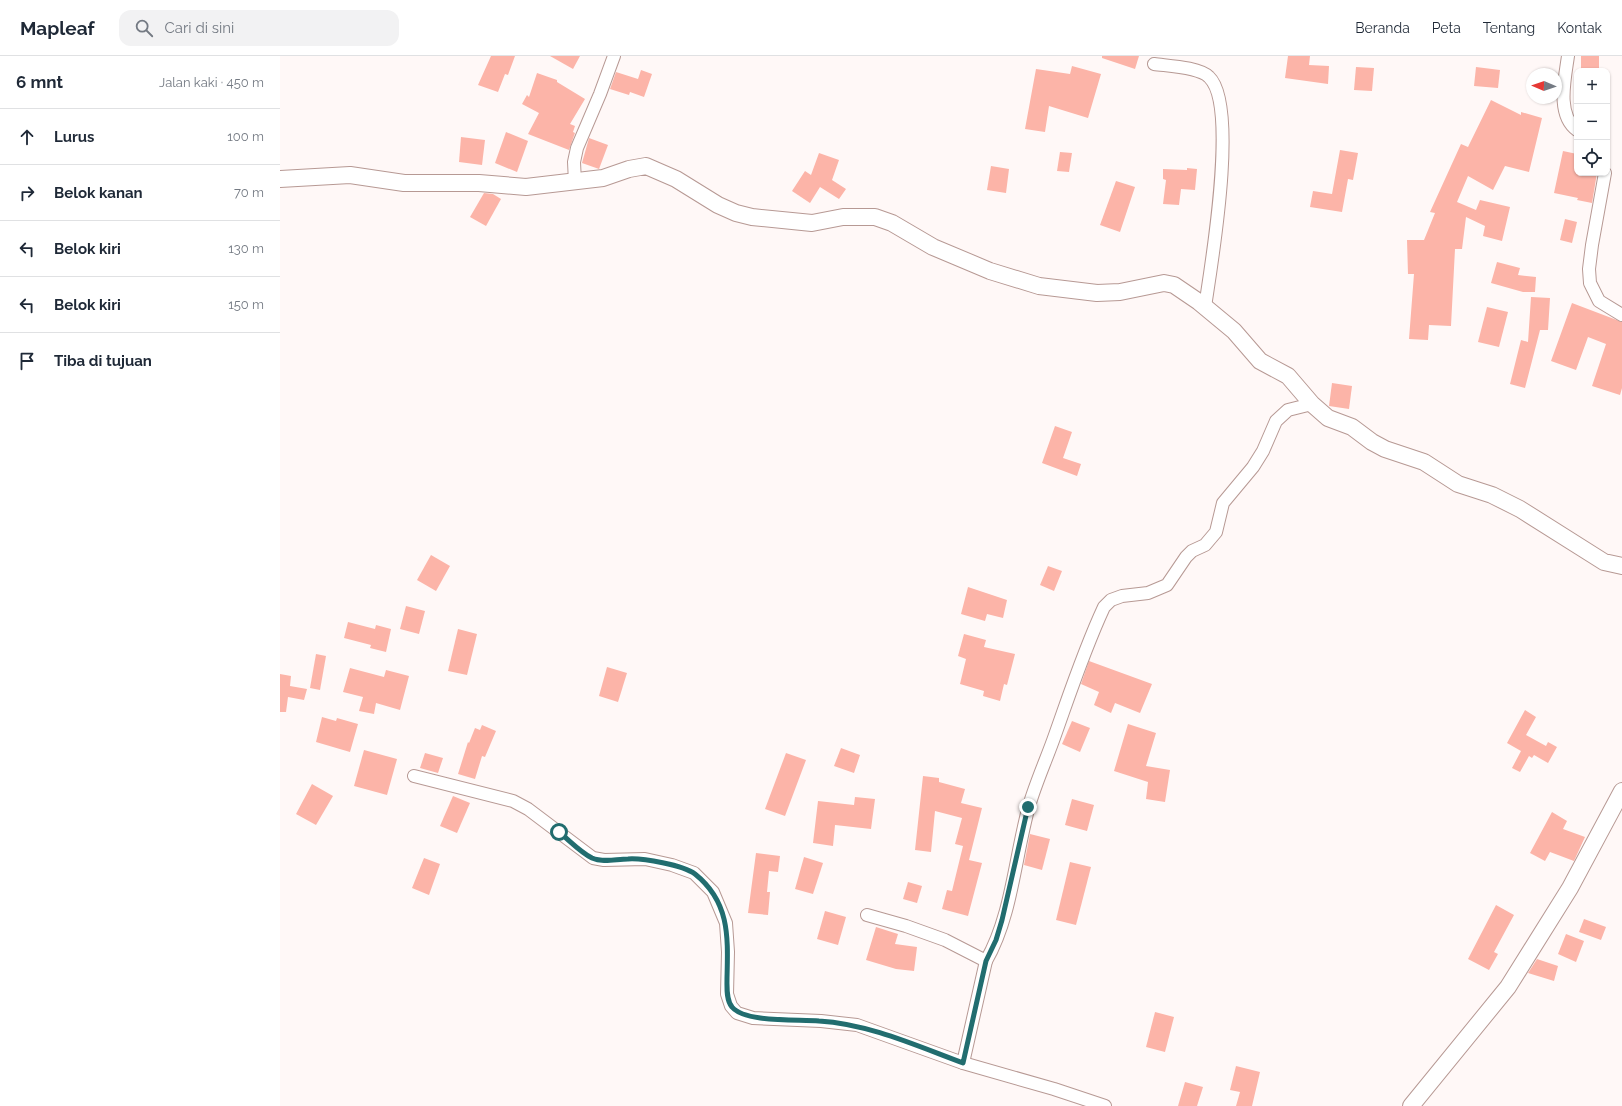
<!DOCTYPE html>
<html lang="id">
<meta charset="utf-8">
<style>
body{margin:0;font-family:Raleway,sans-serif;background:#f2f2f3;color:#1f2937}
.controls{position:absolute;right:12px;top:12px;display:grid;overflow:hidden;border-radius:8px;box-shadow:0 1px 3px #0004}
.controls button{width:36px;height:36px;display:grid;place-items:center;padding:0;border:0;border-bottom:1px solid #e0e1e3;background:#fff;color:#1f2937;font:20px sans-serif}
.compass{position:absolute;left:1246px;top:12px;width:36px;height:36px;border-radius:50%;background:#fff;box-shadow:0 1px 3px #0004;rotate:272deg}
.stop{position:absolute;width:12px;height:12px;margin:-9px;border:3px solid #216d6f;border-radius:50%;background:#fff}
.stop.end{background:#216d6f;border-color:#fff;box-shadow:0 1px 4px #0008}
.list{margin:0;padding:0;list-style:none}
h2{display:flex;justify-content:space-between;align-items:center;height:52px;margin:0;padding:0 16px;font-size:17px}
h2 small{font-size:13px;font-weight:400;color:#747a83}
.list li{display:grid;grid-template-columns:26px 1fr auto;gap:12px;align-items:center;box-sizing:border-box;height:56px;padding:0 16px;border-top:1px solid #e0e1e3}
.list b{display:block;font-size:15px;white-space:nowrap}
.list em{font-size:13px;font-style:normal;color:#747a83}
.icon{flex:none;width:22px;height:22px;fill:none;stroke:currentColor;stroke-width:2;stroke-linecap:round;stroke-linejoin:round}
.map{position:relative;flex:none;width:1342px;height:1050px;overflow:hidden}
header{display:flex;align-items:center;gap:24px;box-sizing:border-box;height:56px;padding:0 20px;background:#fff;border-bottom:1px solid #e0e1e3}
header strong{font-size:19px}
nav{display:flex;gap:22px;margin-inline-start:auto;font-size:14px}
.search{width:280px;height:36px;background:#f2f2f3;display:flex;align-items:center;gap:10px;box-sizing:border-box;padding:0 14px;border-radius:12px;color:#747a83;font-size:15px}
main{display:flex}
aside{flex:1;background:#fff}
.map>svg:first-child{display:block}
.building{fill:#fcb4a8}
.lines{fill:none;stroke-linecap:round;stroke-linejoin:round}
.minor-casing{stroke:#b79994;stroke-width:14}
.tertiary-casing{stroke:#b79994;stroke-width:18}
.minor{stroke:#fff;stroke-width:12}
.tertiary{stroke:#fff;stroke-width:16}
.route{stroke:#216d6f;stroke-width:5}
</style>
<header>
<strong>Mapleaf</strong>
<div class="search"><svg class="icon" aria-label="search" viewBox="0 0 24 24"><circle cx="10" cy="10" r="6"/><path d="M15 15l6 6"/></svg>Cari di sini</div>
<nav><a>Beranda</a><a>Peta</a><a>Tentang</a><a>Kontak</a></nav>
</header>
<main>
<aside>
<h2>6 mnt<small>Jalan kaki · 450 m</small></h2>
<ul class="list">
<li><svg class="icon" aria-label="ahead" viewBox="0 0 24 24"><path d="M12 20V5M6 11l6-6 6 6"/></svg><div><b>Lurus</b></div><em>100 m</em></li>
<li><svg class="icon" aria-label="right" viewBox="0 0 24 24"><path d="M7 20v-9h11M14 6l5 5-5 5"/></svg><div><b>Belok kanan</b></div><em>70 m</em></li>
<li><svg class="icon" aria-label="left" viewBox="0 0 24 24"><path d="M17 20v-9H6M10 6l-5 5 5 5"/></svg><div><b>Belok kiri</b></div><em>130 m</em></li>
<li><svg class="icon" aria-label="left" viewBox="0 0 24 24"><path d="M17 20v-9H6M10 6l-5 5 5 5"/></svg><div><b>Belok kiri</b></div><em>150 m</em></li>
<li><svg class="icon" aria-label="arrive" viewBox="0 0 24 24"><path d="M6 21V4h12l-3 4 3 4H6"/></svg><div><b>Tiba di tujuan</b></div></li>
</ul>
</aside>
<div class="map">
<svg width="1342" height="1050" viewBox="0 0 1342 1050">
<rect width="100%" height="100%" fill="#fff8f7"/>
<g class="building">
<path d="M211 0H235L228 19 225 18 218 36 198 29Z"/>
<path d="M270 0H300L293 13Z"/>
<path d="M822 0H859L855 13 822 2Z"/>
<path d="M1008 0H1030L1029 9 1049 10 1048 28 1005 22Z"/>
<rect x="1301" y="0" width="18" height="13"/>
<path d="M792 10 821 18 808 62 769 50 765 76 745 73 756 13 790 18Z"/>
<path d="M1076 11 1094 12 1092 35 1074 34Z"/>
<path d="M1196 11 1220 14 1218 32 1194 30Z"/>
<path d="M361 14 372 18 364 41 350 36 349 39 330 33 336 16 358 23Z"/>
<path d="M257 17 277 24V26L305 43 290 68 295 70 293 76 295 77 289 94 248 78 259 57 242 48 247 39 249 41Z"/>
<path d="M1211 44 1241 59V56L1262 62 1249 116 1225 110 1213 134 1188 120 1177 146 1196 154 1200 144 1230 151 1222 185 1203 180 1205 170 1186 161 1182 193H1175L1171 270 1149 269 1148 284 1129 283 1134 218H1128L1127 184H1144L1155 157 1150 156 1181 88 1188 91Z"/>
<path d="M226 76 248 85 237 116 215 107Z"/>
<path d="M181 81 205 84 202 109 179 106Z"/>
<path d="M309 82 328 89 319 113 302 107Z"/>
<path d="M1060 94 1078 97 1073 124 1068 123 1062 156 1030 151 1033 135 1052 138Z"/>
<path d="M1283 95 1297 98V117H1317L1312 147 1297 144 1298 142 1274 137Z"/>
<path d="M780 96 792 97 789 116 777 115Z"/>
<path d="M539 97 559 104 552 124 566 133 559 143 540 131 530 147 512 135 525 115 531 119Z"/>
<path d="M711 110 729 113 726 137 707 134Z"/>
<path d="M907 112 917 113 915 134 901 133 899 149 883 148 886 124 883 123V113L907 114Z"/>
<path d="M836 125 855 131 840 176 820 169Z"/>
<path d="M204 137 213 138 221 143 206 170 190 161Z"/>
<path d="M1285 163 1297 166 1292 187 1280 184Z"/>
<path d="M1217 206 1240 212 1238 219 1256 221 1255 236H1243L1211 227Z"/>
<path d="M1251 241 1270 242 1268 274H1260L1245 332 1230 328 1241 284 1248 286Z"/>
<path d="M1292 247 1342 266V332L1340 339 1312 330 1326 288 1308 281 1296 314 1271 305Z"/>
<path d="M1207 251 1228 256 1219 291 1198 286Z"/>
<path d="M1052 327 1072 330 1069 353 1049 350Z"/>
<path d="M775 370 792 376 783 402 801 408 797 420 762 407Z"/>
<path d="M151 499 170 510 156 535 137 524Z"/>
<path d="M768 510 782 515 774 535 760 529Z"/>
<path d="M688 531 727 544 723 562 707 558 705 565 681 558Z"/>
<path d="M126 550 145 555 139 578 120 573Z"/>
<path d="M68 566 95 573 96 569 111 573 106 596 90 592 91 589 64 582Z"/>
<path d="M178 573 197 578 187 619 168 615Z"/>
<path d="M684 578 706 584 704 591 735 598 727 629 724 628 720 645 703 640 704 635 680 628 686 603 678 600Z"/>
<path d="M36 598 46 600 40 634 30 632Z"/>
<path d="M809 605 872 628 860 657 835 647 831 657 814 649 819 636 801 628Z"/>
<path d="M327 611 347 617 338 646 319 640Z"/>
<path d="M70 612 104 621 106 614 129 620 120 654 96 647 94 658 79 655 83 641 63 636Z"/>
<path d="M0 618 11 620 10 630 27 633 24 644 8 641 6 656H0Z"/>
<path d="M1245 654 1256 661 1246 679 1266 690 1268 686 1277 691 1268 707 1254 699 1252 702 1249 700 1240 716 1232 712 1241 695 1227 687Z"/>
<path d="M42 661 56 665 57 662 78 668 70 696 36 686Z"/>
<path d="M792 665 810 672 800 696 782 688Z"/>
<path d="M848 668 876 677 866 710 890 714 885 746 866 743 868 726 834 715Z"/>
<path d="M202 669 216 675 205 701 202 700 195 723 178 718 188 686 189 687 195 672 200 674Z"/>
<path d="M561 692 580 699 574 717 554 710Z"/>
<path d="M84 694 117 703 107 739 74 730Z"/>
<path d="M145 697 163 702 158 717 140 712Z"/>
<path d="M506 697 526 704 505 760 485 753Z"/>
<path d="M643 720 659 722V726L685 733 681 747 702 752 689 804 702 807 688 860 662 853 667 834 672 835 683 790 675 788 682 762 655 755 651 796 635 794Z"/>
<path d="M32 728 53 740 36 769 16 758Z"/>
<path d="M173 740 190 747 177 777 160 770Z"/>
<path d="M575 741 595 743 591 773 555 769 553 790 533 787 538 745 574 749Z"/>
<path d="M792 743 814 749 807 775 785 769Z"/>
<path d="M1272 756 1287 765 1283 773 1305 781 1294 805 1270 796 1265 805 1250 797Z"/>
<path d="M750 778 770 783 762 814 744 809Z"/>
<path d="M476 797 500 800 498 816 489 815 487 836H490L488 859 468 857Z"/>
<path d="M524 801 543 807 533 838 515 833Z"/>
<path d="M144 802 160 808 149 839 132 832Z"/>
<path d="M790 806 811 811 796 869 776 864Z"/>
<path d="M628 826 642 830 637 847 623 843Z"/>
<path d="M1216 849 1234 859 1214 896 1218 898 1209 914 1188 903Z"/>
<path d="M545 855 566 861 558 889 537 883Z"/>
<path d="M1304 863 1326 871 1321 884 1299 876Z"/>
<path d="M596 871 618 878 615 888 637 891 634 915 616 913 586 904Z"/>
<path d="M1286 878 1304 885 1296 906 1278 898Z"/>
<path d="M1257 903 1278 910 1274 925 1248 917Z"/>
<path d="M875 956 894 961 885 996 866 991Z"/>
<path d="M956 1010 980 1016 972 1050H956L960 1036 950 1034Z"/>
<path d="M905 1026 923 1031 917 1050H898Z"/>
</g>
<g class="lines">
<defs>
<g id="minor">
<path d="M1288 0C1285 22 1276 59 1297 74"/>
<path d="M874 8C888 10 919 11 929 21 959 49 931 210 925 251"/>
<path d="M1325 117 1312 189 1309 213 1310 227 1319 245 1342 259"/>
<path d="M295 126 294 106 297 92 320 38 334 0"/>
<path d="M134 720 233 745 248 753 313 802 324 804 365 803 392 809 414 817 433 836 446 867 448 896 447 938 451 950 457 957 473 962 541 965 577 969 683 1007 774 1033 825 1050"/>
<path d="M587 859 626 870 665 884 706 905 683 1007"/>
<path d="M706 905C732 860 735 800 749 750 756 726 767 702 775 679 791 634 804 594 824 551L831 544 842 540 868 537 887 529 906 501 912 495 925 489 936 476 943 447 973 411 983 395 996 365 1008 354 1032 348"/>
</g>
<g id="tertiary">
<path d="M0 123 70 119 124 127H199L246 131 323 122 349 113 366 110 396 123 438 149 456 157 472 161 532 167 563 161H595L612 167 653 191 710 215 759 230 817 237 840 236 884 227 894 229 919 246 954 275 980 305 1008 320 1032 348 1048 362 1072 371 1092 386 1105 393 1144 406 1178 428 1212 439 1240 453 1324 506 1342 510"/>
<path d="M1131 1050 1228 931 1290 832 1342 735"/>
</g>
</defs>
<use href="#minor" class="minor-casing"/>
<use href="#tertiary" class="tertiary-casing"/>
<use href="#minor" class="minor"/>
<use href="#tertiary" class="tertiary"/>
</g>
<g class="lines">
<path class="route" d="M279 776C289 784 300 796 312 802 323 807 336 803 348 803 363 802 403 809 415 818 450 846 448 881 447 922 447 931 446 944 452 951 465 967 519 963 539 965 589 968 637 990 683 1007L706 905 716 884 722 864 748 751"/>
</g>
</svg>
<div class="controls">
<button>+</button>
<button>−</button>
<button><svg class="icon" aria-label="locate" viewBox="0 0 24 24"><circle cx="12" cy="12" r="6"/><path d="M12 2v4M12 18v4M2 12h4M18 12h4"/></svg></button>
</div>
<svg class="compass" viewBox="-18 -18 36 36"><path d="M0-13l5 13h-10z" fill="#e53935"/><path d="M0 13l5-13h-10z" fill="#747a83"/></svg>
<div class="stop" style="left:279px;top:776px"></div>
<div class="stop end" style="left:748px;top:751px"></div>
</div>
</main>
